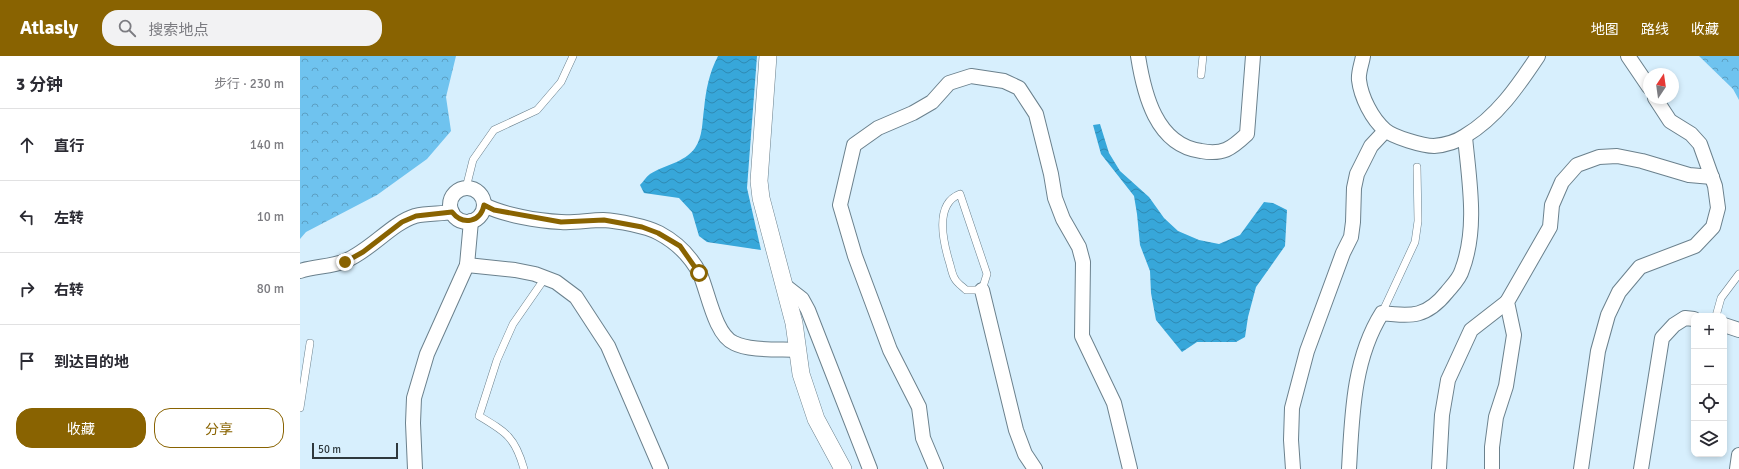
<!DOCTYPE html>
<html lang="zh">
<meta charset="utf-8">
<style>
body{margin:0;font-family:Signika,"Noto Sans SC",sans-serif;background:#f2f2f3;color:#2b2b33}
.controls{position:absolute;right:12px;bottom:12px;display:grid;overflow:hidden;border-radius:8px;box-shadow:0 2px 6px #0003}
.controls button{width:36px;height:36px;display:grid;place-items:center;padding:0;border:0;border-bottom:1px solid #e1e1e2;background:#fff;color:#2b2b33;font:20px sans-serif}
.compass{position:absolute;left:1343px;top:12px;width:36px;height:36px;border-radius:50%;background:#fff;box-shadow:0 2px 6px #0003;rotate:13deg}
.scale{position:absolute;left:12px;bottom:10px;width:86px;box-sizing:border-box;padding-left:4px;border:2px solid #2e383d;border-top:0;font-size:11px;line-height:14px;white-space:nowrap;color:#2e383d;-webkit-text-stroke:3px #d7effd;paint-order:stroke}
.stop{position:absolute;width:12px;height:12px;margin:-9px;border:3px solid #896301;border-radius:50%;background:#fff}
.stop.end{background:#896301;border-color:#fff;box-shadow:0 1px 4px #0008}
.list{margin:0;padding:0;list-style:none}
h2{display:flex;justify-content:space-between;align-items:center;height:52px;margin:0;padding:0 16px;font-size:17px}
h2 small{font-size:13px;font-weight:400;color:#7c7c81}
.list li{display:grid;grid-template-columns:26px 1fr auto;gap:12px;align-items:center;box-sizing:border-box;height:72px;padding:0 16px;border-top:1px solid #e1e1e2}
.list b{display:block;font-size:15px;white-space:nowrap}
.list em{font-size:13px;font-style:normal;color:#7c7c81}
.actions{display:flex;gap:8px;padding:12px 16px}
.actions a{flex:1;padding:9px 0;border:1px solid #896301;border-radius:16px;text-align:center;font-size:14px;color:#896301}
.actions .main{background:#896301;color:#fff}
.icon{flex:none;width:22px;height:22px;fill:none;stroke:currentColor;stroke-width:2;stroke-linecap:round;stroke-linejoin:round}
.map{position:relative;flex:none;width:1439px;height:413px;overflow:hidden}
header{display:flex;align-items:center;gap:24px;box-sizing:border-box;height:56px;padding:0 20px;background:#896301;color:#fff}
header strong{font-size:19px}
nav{display:flex;gap:22px;margin-inline-start:auto;font-size:14px}
.search{width:280px;height:36px;background:#f2f2f3;display:flex;align-items:center;gap:10px;box-sizing:border-box;padding:0 14px;border-radius:16px;color:#7c7c81;font-size:15px}
main{display:flex}
aside{flex:1;background:#fff}
.map>svg:first-child{display:block}
.forest{fill:url(#forest-crowns)}
.water{fill:url(#water-waves)}
.lines{fill:none;stroke-linecap:round;stroke-linejoin:round}
.service-casing{stroke:#6b818d;stroke-width:8}
.minor-casing{stroke:#6b818d;stroke-width:16}
.tertiary-casing{stroke:#6b818d;stroke-width:18}
.service{stroke:#fff;stroke-width:7}
.minor{stroke:#fff;stroke-width:14}
.tertiary{stroke:#fff;stroke-width:17}
.route{stroke:#896301;stroke-width:5}
</style>
<header>
<strong>Atlasly</strong>
<div class="search"><svg class="icon" aria-label="search" viewBox="0 0 24 24"><circle cx="10" cy="10" r="6"/><path d="M15 15l6 6"/></svg>搜索地点</div>
<nav><a>地图</a><a>路线</a><a>收藏</a></nav>
</header>
<main>
<aside>
<h2>3 分钟<small>步行 · 230 m</small></h2>
<ul class="list">
<li><svg class="icon" aria-label="ahead" viewBox="0 0 24 24"><path d="M12 20V5M6 11l6-6 6 6"/></svg><div><b>直行</b></div><em>140 m</em></li>
<li><svg class="icon" aria-label="left" viewBox="0 0 24 24"><path d="M17 20v-9H6M10 6l-5 5 5 5"/></svg><div><b>左转</b></div><em>10 m</em></li>
<li><svg class="icon" aria-label="right" viewBox="0 0 24 24"><path d="M7 20v-9h11M14 6l5 5-5 5"/></svg><div><b>右转</b></div><em>80 m</em></li>
<li><svg class="icon" aria-label="arrive" viewBox="0 0 24 24"><path d="M6 21V4h12l-3 4 3 4H6"/></svg><div><b>到达目的地</b></div></li>
</ul>
<div class="actions"><a class="main">收藏</a><a>分享</a></div>
</aside>
<div class="map">
<svg width="1439" height="413" viewBox="0 0 1439 413">
<defs>
<pattern id="forest-crowns" width="20" height="18" patternUnits="userSpaceOnUse"><rect width="20" height="18" fill="#6fc3ef"/><path d="M2 6a3 3 0 1 1 6 0M12 15a3 3 0 1 1 6 0" fill="none" stroke="#5c9fc3"/></pattern>
<pattern id="water-waves" width="16" height="10" patternUnits="userSpaceOnUse"><rect width="16" height="10" fill="#37a7da"/><path d="M0 5q4-4 8 0t8 0" fill="none" stroke="#2f89b2"/></pattern>
</defs>
<rect width="100%" height="100%" fill="#d7effd"/>
<g class="forest">
<path d="M0 0H156L146 41 151 75 127 103 77 139 6 176 0 183Z"/>
<path d="M1399 0H1439V44L1433 33Z"/>
</g>
<g class="water">
<path d="M418 0H457L447 132 461 194 407 186 399 180 392 156 379 142 344 137 340 129C343 126 346 121 350 118 364 109 384 107 395 92 403 80 402 67 404 53 406 34 409 17 418 0Z"/>
<path d="M800 68 809 97 820 115 849 141 864 162 878 175 899 184 919 188 940 179 964 146 973 147 987 154 985 190 956 231 948 261 945 281 936 286H897L882 296 856 264 851 237 850 215 840 189 837 158 834 140 801 98 793 69Z"/>
</g>
<g class="lines">
<defs>
<g id="service">
<path d="M901 19 903 0"/>
<path d="M166 132 173 104 194 74 237 54 261 26 273 0"/>
<path d="M660 138 687 218 682 234H666C663 231 657 227 655 223 652 219 651 211 649 205 643 185 634 148 660 138Z"/>
<path d="M1082 257 1115 186 1118 165 1117 111"/>
<path d="M1416 260 1421 242 1439 218"/>
<path d="M0 352 10 287"/>
<path d="M224 413C215 381 206 376 179 360L197 304 213 268 245 222"/>
</g>
<g id="minor">
<path d="M838 0C844 38 856 89 901 95 923 99 931 93 947 78L953 0"/>
<path d="M1063 0C1062 7 1058 17 1059 24 1061 41 1072 63 1085 74 1093 81 1123 90 1134 90 1145 89 1156 86 1165 80 1197 61 1218 30 1238 0"/>
<path d="M1328 0 1349 31"/>
<circle cx="167" cy="149" r="17"/>
<path d="M184 149C204 159 238 165 261 166 275 167 289 164 303 164 318 165 346 170 359 177 376 186 391 201 400 218 408 236 415 279 434 287 449 295 480 293 497 294"/>
<path d="M167 209 215 214 235 218 256 226 276 241 308 290 361 413"/>
<path d="M0 215C15 210 31 211 45 205 70 195 92 167 115 160 127 157 141 158 152 156"/>
<path d="M484 229 502 243 508 254 570 413"/>
<path d="M682 234 716 374 725 398 735 413"/>
<path d="M1424 269 1439 274"/>
<path d="M115 413 113 367 114 342 127 298 167 209 171 165"/>
<path d="M636 413 623 382 619 351 590 294 555 200 540 149 554 89 578 72 613 57 632 46 649 27 671 20 704 25 719 32 736 58 751 118 755 142 763 163 779 191 783 206 782 280 814 347 830 413"/>
<path d="M993 413 991 384 992 352 1007 295 1043 197 1051 181 1053 166 1054 132 1057 118 1071 90 1085 75"/>
<path d="M1049 413C1052 360 1053 303 1082 257 1112 261 1127 261 1147 236 1152 230 1160 222 1162 214 1178 172 1169 124 1165 81"/>
<path d="M1139 413 1142 359 1148 324 1171 274 1207 246"/>
<path d="M1192 413V391L1196 361 1206 330 1214 279 1207 246 1250 171 1252 149 1262 126 1277 109 1299 101 1317 100 1342 105 1389 119 1412 121"/>
<path d="M1281 413 1298 295 1308 259 1319 236 1340 211 1395 190 1413 171 1418 152 1415 130 1400 88 1391 78 1370 65 1355 42"/>
<path d="M1341 413 1362 282 1374 269 1385 262 1394 263"/>
<path d="M1437 413 1439 399"/>
</g>
<path id="tertiary" d="M468 0 459 125 461 142 494 267 501 318 516 363 543 413"/>
</defs>
<use href="#service" class="service-casing"/>
<use href="#minor" class="minor-casing"/>
<use href="#tertiary" class="tertiary-casing"/>
<use href="#service" class="service"/>
<use href="#minor" class="minor"/>
<use href="#tertiary" class="tertiary"/>
</g>
<g class="lines">
<path class="route" d="M45 206 63 196 102 166 116 160 152 156C163 170 181 166 184 149L194 154 261 166 304 164 342 171 358 177 380 190 399 217"/>
</g>
</svg>
<div class="controls">
<button>+</button>
<button>−</button>
<button><svg class="icon" aria-label="locate" viewBox="0 0 24 24"><circle cx="12" cy="12" r="6"/><path d="M12 2v4M12 18v4M2 12h4M18 12h4"/></svg></button>
<button><svg class="icon" aria-label="layers" viewBox="0 0 24 24"><path d="M12 4l9 5-9 5-9-5zM3 14l9 5 9-5"/></svg></button>
</div>
<svg class="compass" viewBox="-18 -18 36 36"><path d="M0-13l5 13h-10z" fill="#e53935"/><path d="M0 13l5-13h-10z" fill="#7c7c81"/></svg>
<div class="scale">50 m</div>
<div class="stop" style="left:399px;top:217px"></div>
<div class="stop end" style="left:45px;top:206px"></div>
</div>
</main>
